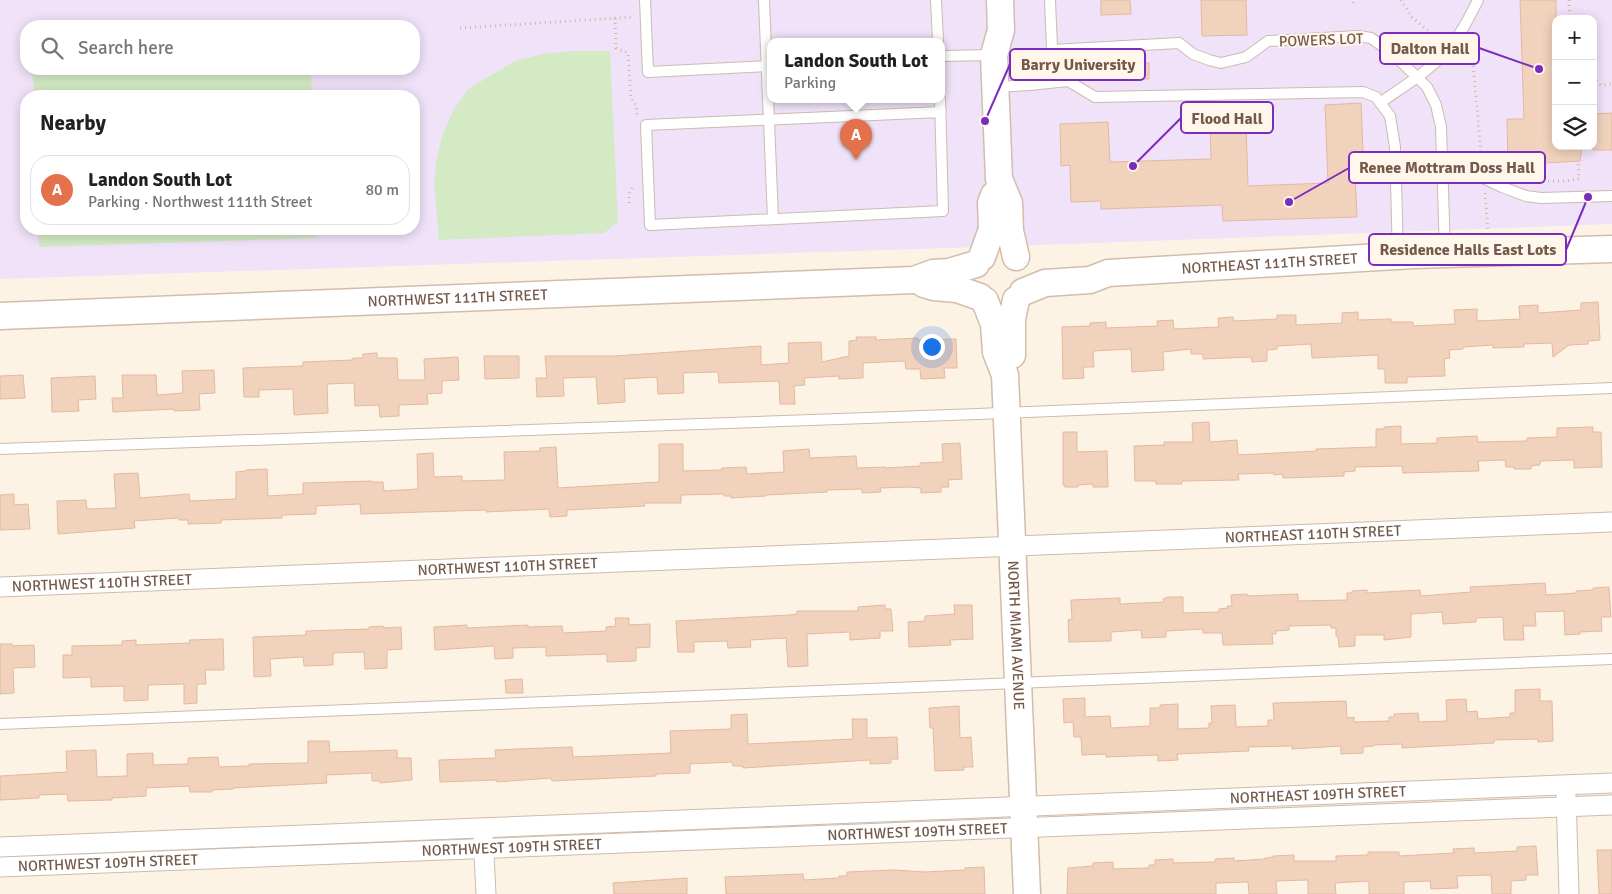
<!DOCTYPE html>
<meta charset="utf-8">
<style>
body{margin:0;font-family:Signika,sans-serif;background:#f2f2f2;color:#202124}
.controls{position:absolute;right:15px;top:15px;display:grid;overflow:hidden;border-radius:10px;box-shadow:0 2px 12px #0003}
.controls button{width:45px;height:45px;display:grid;place-items:center;padding:0;border:0;border-bottom:1px solid #e0e0e0;background:#fff;color:#202124;font:25px sans-serif}
.you{position:absolute;left:931px;top:346px;width:18px;height:18px;margin:-12px;border:4px solid #fff;border-radius:50%;background:#1a73e8;box-shadow:0 0 0 8px #1a73e833}
.badge{display:grid;place-items:center;width:32px;height:32px;border-radius:50%;background:#e4704c;color:#fff;font-size:16px;font-weight:700}
.pin{position:absolute;translate:-50% -41px;filter:drop-shadow(0 1px 2px #0008)}
.pin::after{content:'';position:absolute;top:26px;width:18px;height:15px;background:inherit;clip-path:polygon(0 0,100% 0,50% 100%)}
.popup{position:absolute;left:767px;top:38px;width:178px;height:65px;box-sizing:border-box;display:grid;place-content:center;border-radius:10px;background:#fff;filter:drop-shadow(0 1px 4px #0005);font-size:16px;white-space:nowrap;color:#757577}
.popup b{font-size:19px;color:#202124}
.popup::after{content:'';position:absolute;left:50%;top:100%;margin-left:-10px;border:10px solid transparent;border-top-color:#fff}
.list{margin:0;padding:0;list-style:none}
h2{display:flex;justify-content:space-between;align-items:center;height:65px;margin:0;padding:0 20px;font-size:21px}
h2 small{font-size:16px;font-weight:400;color:#757577}
.list li{display:grid;grid-template-columns:32px 1fr auto;gap:15px;align-items:center;box-sizing:border-box;height:70px;margin:0 10px 10px;padding:0 10px;border:1px solid #e0e0e0;border-radius:20px}
.list b{display:block;font-size:19px;white-space:nowrap}
.list p{margin:0;font-size:16px;white-space:nowrap;color:#757577}
.list em{font-size:16px;font-style:normal;color:#757577}
.icon{flex:none;width:28px;height:28px;fill:none;stroke:currentColor;stroke-width:2;stroke-linecap:round;stroke-linejoin:round}
.map{position:relative;flex:none;width:1612px;height:894px;overflow:hidden}
.search{position:absolute;background:#fff;box-shadow:0 2px 12px #0003;left:20px;top:20px;width:400px;height:55px;display:flex;align-items:center;gap:12px;box-sizing:border-box;padding:0 18px;border-radius:20px;color:#757577;font-size:19px}
.panel{position:absolute;background:#fff;box-shadow:0 2px 12px #0003;left:20px;top:90px;width:400px;height:145px;border-radius:20px}
.map>svg:first-child{display:block}
.education{fill:#f0e2f8;fill-rule:evenodd}
.green{fill:#d3eac4}
.building{fill:#f1d2bd;stroke:#e4b99e}
.lines{fill:none;stroke-linecap:round;stroke-linejoin:round}
.lane-casing{stroke:#cebbac;stroke-width:12}
.street-casing{stroke:#cebbac;stroke-width:21}
.secondary-casing{stroke:#d2bdac;stroke-width:29}
.path{stroke:#d6b6a0;stroke-width:3;stroke-dasharray:1 4;stroke-linecap:butt}
.lane{stroke:#fff;stroke-width:10}
.street{stroke:#fff;stroke-width:19}
.secondary{stroke:#fff;stroke-width:26}
.labels{text-anchor:middle;stroke-width:4;stroke-linejoin:round;paint-order:stroke}
.street-label{font-size:15px;fill:#755a4b;stroke:#fff7ec}
.leader{fill:none;stroke:#7b2cbf;stroke-width:2}
.callout-dot{fill:#7b2cbf;stroke:#fff7ec;stroke-width:2}
.callout{fill:#fff7ec;stroke:#7b2cbf;stroke-width:2}
.callout-label{font-size:16px;text-anchor:middle;font-weight:bold;fill:#755a4b}
</style>
<div class="map">
<svg width="1612" height="894" viewBox="0 0 1612 894">
<rect width="100%" height="100%" fill="#fcf3e5"/>
<path class="education" d="M0 0H1612V224L1039 245 0 279ZM1556 19H1593V146H1556ZM26 26H414V69H26ZM771 41H941V99H771ZM26 96H414V229H26Z"/>
<g class="green">
<path d="M572 51H610L618 222 604 233 439 240 434 184 436 163 442 136 453 111 468 89 515 61 543 54Z"/>
<path d="M33 69H311L312 96H34Z"/>
<path d="M38 229H317V238L39 247Z"/>
</g>
<g class="building">
<path d="M1101 0H1130L1131 14 1101 15Z"/>
<path d="M1201 0H1246L1247 35 1202 36Z"/>
<path d="M1520 0H1556V146H1582L1580 161 1508 165 1507 119H1524Z"/>
<path d="M1122 58H1136V63H1149V79H1123Z"/>
<path d="M1361 103 1364 174H1355L1357 217 1223 221 1222 205 1101 209V201L1071 202 1070 165 1061 166 1060 124 1108 122 1110 162 1211 159 1210 124 1246 123 1248 186 1328 183 1325 105Z"/>
<path d="M1612 113V150H1593V114Z"/>
<path d="M1598 302 1600 340 1588 341V344L1569 345 1553 357 1552 343 1524 344V347L1493 348V345L1463 347V349L1449 350 1450 358 1444 359 1445 376 1407 377V383H1385V369H1378V355L1312 358 1311 344 1277 346V349L1267 350V361L1252 362 1251 357 1203 359V354H1191V349L1163 352 1164 370 1132 372 1131 349 1093 351 1094 367H1083L1084 378 1063 379 1062 327 1090 326V323L1106 322V328L1158 326 1157 321 1173 320 1174 329 1219 327 1218 318 1233 317 1234 321 1277 319V315H1296V325L1342 323V313L1358 312V320L1391 319V322H1413V326L1455 324 1454 310 1477 309V321L1520 319 1519 306 1538 305V313L1581 310V303Z"/>
<path d="M856 337H876V340L918 338V340L956 339 957 368H944L945 378 921 379 920 369H906L905 361 863 363V378L839 379V376L804 378 805 385 794 386 795 404H780L779 381 719 383 718 372 683 373 684 393 658 394 657 377 624 379 625 402 598 404 596 377 563 378 564 396 537 397 536 378H547L545 356H614L761 346V365L789 363 788 343 821 342 822 362 849 356V341L857 340Z"/>
<path d="M377 353V358H397L398 380H425L424 359 458 357 459 380 442 381V393L427 394 428 404 399 405V416L380 417 379 405 355 406 354 383 327 384 328 413 294 415 293 389 259 390V397H244L243 368 303 366V362L353 360V358H363V354Z"/>
<path d="M484 356H519V378L485 379Z"/>
<path d="M214 370 215 393 199 394 200 410 174 411V409L113 412 112 398H123L122 375H156L157 395 183 393 182 371Z"/>
<path d="M23 375 25 398 0 399V376Z"/>
<path d="M95 376 96 399 78 400 79 411 52 412 51 378Z"/>
<path d="M1209 422 1210 442 1237 440 1238 455 1317 451 1316 449 1376 447V429H1384V427L1401 426V444L1437 443V438L1477 436 1478 442 1527 441V438L1557 437V428L1593 427V432H1601L1602 467 1574 468V460L1540 461V465L1531 466V469H1514V467H1506L1505 460 1478 461 1479 471 1403 473 1402 466 1355 467V471L1344 472V476L1283 478V474L1274 475V473L1238 474 1239 480 1182 481V484H1156V481H1135L1134 446 1164 445V442H1193L1192 423Z"/>
<path d="M1063 432H1077V452L1107 451 1108 487H1093V484L1078 485V487H1065V485H1063Z"/>
<path d="M960 443 962 479 948 480 949 487H941V492L921 493V488L909 487 880 488 881 492 862 493V489L827 490V492L766 495V496L731 498V496H724V494L681 495V503H644L645 506 567 510V516L550 517 549 509 486 512V510L361 514 360 504 316 506V514L282 515V518L221 520V523L188 524V520H179V518L134 521 135 528 58 534 57 501 86 500 87 509 116 508 114 474 138 473 140 498 189 494 190 501 236 499V472L246 471V470L267 469 268 496 303 494V483L372 481V482H383L384 491 418 489 417 454 433 453 434 477 462 476V481L505 480 504 452 540 451V448L556 447 558 488 659 482V444H683V471L722 470V468L746 467 747 474 784 472 783 451 809 449 810 458 856 456 857 468 886 467V468L920 466V463L943 462 942 444Z"/>
<path d="M14 494V505L28 504 30 529 0 530V495Z"/>
<path d="M1545 583 1546 595 1576 593V591L1593 590V588L1609 587 1611 617H1601L1602 631 1580 632V634L1565 635 1564 611 1535 612 1536 626H1523L1524 640H1504L1503 617 1476 618V622L1443 624 1442 612 1411 614V637L1384 640V635H1355V646L1339 647 1338 636H1336V628H1331V625L1289 626V630L1276 631V634H1272L1273 644 1223 645 1222 633H1203V629L1166 631V637L1142 638 1141 630 1111 632V641L1069 642 1068 620 1072 619 1071 600 1120 598V604L1164 602 1163 599 1168 597H1183V613L1219 612V609L1228 608 1227 606H1232L1231 595 1247 594V596L1298 594V601L1347 600V593H1352V591L1367 590V593L1420 590 1421 596 1471 592 1470 587Z"/>
<path d="M885 605V609H891L893 631H880V638L850 640V632L807 634 808 666 788 667 786 638 750 640 751 647 728 648 727 641 694 642V652H678L676 621 789 615 797 614V611H858V607Z"/>
<path d="M954 605H972L973 639 950 640 951 645 909 647 908 622 925 621V616L955 614Z"/>
<path d="M615 618H629V625L650 624V647L636 648V661L607 662V654L546 656V647L513 648V658L495 659 494 646 435 650 434 627 467 625V628L528 625V627L562 626 563 633 606 631V627L616 626Z"/>
<path d="M383 626V628L401 627 402 649 387 650V668L365 669 364 652 333 653V665L304 666 303 657 270 659 271 676 254 677 253 637 306 635V631L369 629V627Z"/>
<path d="M223 639 224 670H205L206 684H197V703L184 704V684L148 685V700L124 701V686L91 687V677L63 678V655H72V646L122 645V641L136 640V645L190 643 189 640Z"/>
<path d="M0 644H12V646L34 645 35 667 13 668 14 693 0 694Z"/>
<path d="M522 679 523 693H506L505 680Z"/>
<path d="M1540 689V701H1552L1553 741 1538 742V739L1494 740V743L1402 748V744L1374 745V746L1363 747V753L1341 754V746L1292 749V746L1248 747 1249 751 1177 754 1178 760 1158 761V755L1106 757V754L1082 755 1081 737H1074L1073 722 1064 723 1063 699 1085 698V717L1110 716 1111 728 1150 726V708H1160V705L1178 704V729L1209 728V723H1212L1211 706 1235 705 1236 727 1268 726V720H1274L1273 703 1346 701 1347 718 1354 717V722L1389 721V717H1394V714L1418 713 1419 722 1447 721 1446 700 1466 699 1467 712 1477 711 1478 719 1510 717V713H1515V690Z"/>
<path d="M959 706 960 738 971 737 973 767H963L964 770 935 771 933 728H930L929 708Z"/>
<path d="M747 714 748 744 853 739 852 719H867V738L897 737 898 759H891V763L870 764V760L743 768V766H733L732 762 690 764V773L656 774V776L552 781 551 778 497 782V780L440 782 439 760 496 758 495 750 517 749 572 747 573 757 671 753 670 731 731 729V715Z"/>
<path d="M308 741H329L330 752 397 750V758H411L412 780 380 783V781H372V773L326 775 327 783 233 788V789L212 790V792H190L189 786 146 788V796L112 798V800L68 801 67 794 39 795V798L0 800V776L67 772 66 751 96 750 97 777 127 776V754L153 753V765L188 764V758L218 757 219 767 249 766V764L308 763Z"/>
<path d="M1536 846 1538 875H1526V880L1511 881V894H1492L1491 875 1457 876 1458 888 1431 889 1430 881 1404 882V894H1369V881L1335 883 1336 894H1308V880L1276 881 1277 894H1249L1248 882 1216 883V894H1067L1068 868 1093 866V863L1113 862V869L1149 868V865H1155V860L1173 859V863L1215 862V859L1234 858V861L1265 859V858L1273 857V856L1294 855V861H1336V856L1368 855V852H1399V856L1454 853 1453 849 1474 848V853L1517 851V847Z"/>
<path d="M1597 850H1612V894H1599Z"/>
<path d="M984 867 985 894H726L725 877 803 874 804 880 839 878V876H847V872L894 870 925 872 965 870V868Z"/>
<path d="M687 878V894H614L613 883Z"/>
</g>
<g class="lines">
<defs>
<g id="lane">
<path d="M645 0 648 72 771 66"/>
<path d="M764 0 773 219"/>
<path d="M936 0 938 41"/>
<path d="M1050 0 1053 72 1095 97 1363 92 1376 97 1390 116 1395 147 1398 255"/>
<path d="M1052 50 1179 43 1193 54 1209 60 1221 63 1246 57 1268 41 1358 36 1371 38 1392 53 1427 87 1436 105 1441 127 1445 253"/>
<path d="M941 56 993 55"/>
<path d="M997 87 1030 85 1068 81"/>
<path d="M940 99C941 136 942 174 943 211L650 225 646 125 941 112"/>
<path d="M1380 103C1401 88 1429 71 1445 53 1459 38 1469 18 1478 0"/>
<path d="M1396 166 1460 167 1502 187 1526 196 1541 198 1612 196"/>
<path d="M0 449 978 414 1612 388"/>
<path d="M0 724 1612 659"/>
</g>
<g id="street">
<path id="s1" d="M0 587 1612 522"/>
<path d="M1566 795 1569 894"/>
<path d="M483 835 486 894"/>
<path id="s2" d="M0 847 1612 783"/>
<path id="s3" d="M0 867 1612 805"/>
</g>
<g id="secondary">
<path d="M1000 0 1001 30 994 55 999 179 1009 203 1010 231 1016 257"/>
<path d="M982 257 992 229 991 203 994 195"/>
<path d="M924 284 934 287 957 289 980 297"/>
<path id="s4" d="M1023 292 1045 283 1090 280 1108 273 1413 255 1612 249"/>
<path id="s5" d="M985 301 994 324 996 352 1005 375 1027 894"/>
<path id="s6" d="M0 316 914 280 933 273 949 272 976 264"/>
<path d="M1012 355V319L1016 300"/>
</g>
</defs>
<use href="#lane" class="lane-casing"/>
<use href="#street" class="street-casing"/>
<use href="#secondary" class="secondary-casing"/>
<g class="path">
<path d="M1401 0 1412 17 1440 41"/>
<path d="M1569 0 1570 19"/>
<path d="M1353 3 1354 0"/>
<path d="M615 18 616 48 628 53 631 98 636 105 637 115"/>
<path d="M460 28 634 17"/>
<path d="M1471 41 1482 164"/>
<path d="M1593 77 1601 85 1612 84"/>
<path d="M1533 181H1566L1579 179 1578 161"/>
<path d="M1485 193 1488 231"/>
<path d="M629 203V194L634 185"/>
</g>
<use href="#lane" class="lane"/>
<use href="#street" class="street"/>
<use href="#secondary" class="secondary"/>
</g>
<g class="labels">
<g class="street-label">
<text transform="translate(1321 40) rotate(-2)" y="5">POWERS LOT</text>
<text dy="5" stroke="none"><textPath href="#s4" startOffset="250">NORTHEAST 111TH STREET</textPath></text>
<text dy="5" stroke="none"><textPath href="#s6" startOffset="458">NORTHWEST 111TH STREET</textPath></text>
<text dy="5" stroke="none"><textPath href="#s1" startOffset="1314">NORTHEAST 110TH STREET</textPath></text>
<text dy="5" stroke="none"><textPath href="#s1" startOffset="508">NORTHWEST 110TH STREET</textPath></text>
<text dy="5" stroke="none"><textPath href="#s1" startOffset="102">NORTHWEST 110TH STREET</textPath></text>
<text dy="5" stroke="none"><textPath href="#s5" startOffset="338">NORTH MIAMI AVENUE</textPath></text>
<text dy="5" stroke="none"><textPath href="#s2" startOffset="1319">NORTHEAST 109TH STREET</textPath></text>
<text dy="5" stroke="none"><textPath href="#s3" startOffset="918">NORTHWEST 109TH STREET</textPath></text>
<text dy="5" stroke="none"><textPath href="#s3" startOffset="512">NORTHWEST 109TH STREET</textPath></text>
<text dy="5" stroke="none"><textPath href="#s3" startOffset="108">NORTHWEST 109TH STREET</textPath></text>
</g>
</g>
<path class="leader" d="M1539 69L1479 48M985 121L1010 64M1133 166L1181 118M1289 202L1349 168M1588 197L1566 250"/>
<g class="callout-dot">
<circle cx="1539" cy="69" r="5"/>
<circle cx="985" cy="121" r="5"/>
<circle cx="1133" cy="166" r="5"/>
<circle cx="1289" cy="202" r="5"/>
<circle cx="1588" cy="197" r="5"/>
</g>
<g class="callout">
<rect x="1380" y="33" width="99" height="31" rx="5"/>
<rect x="1010" y="49" width="135" height="31" rx="5"/>
<rect x="1181" y="102" width="92" height="31" rx="5"/>
<rect x="1349" y="152" width="196" height="31" rx="5"/>
<rect x="1369" y="234" width="197" height="31" rx="5"/>
</g>
<g class="callout-label">
<text x="1430" y="54">Dalton Hall</text>
<text x="1078" y="70">Barry University</text>
<text x="1227" y="124">Flood Hall</text>
<text x="1447" y="173">Renee Mottram Doss Hall</text>
<text x="1468" y="255">Residence Halls East Lots</text>
</g>
</svg>
<div class="controls">
<button>+</button>
<button>−</button>
<button><svg class="icon" aria-label="layers" viewBox="0 0 24 24"><path d="M12 4l9 5-9 5-9-5zM3 14l9 5 9-5"/></svg></button>
</div>
<div class="you"></div>
<div class="pin badge" style="left:856px;top:160px">A</div>
<div class="popup"><b>Landon South Lot</b>Parking</div>
<div class="search"><svg class="icon" aria-label="search" viewBox="0 0 24 24"><circle cx="10" cy="10" r="6"/><path d="M15 15l6 6"/></svg>Search here</div>
<section class="panel">
<h2>Nearby<small></small></h2>
<ul class="list">
<li><span class="badge">A</span><div><b>Landon South Lot</b><p>Parking · Northwest 111th Street</p></div><em>80 m</em></li>
</ul>
</section>
</div>
